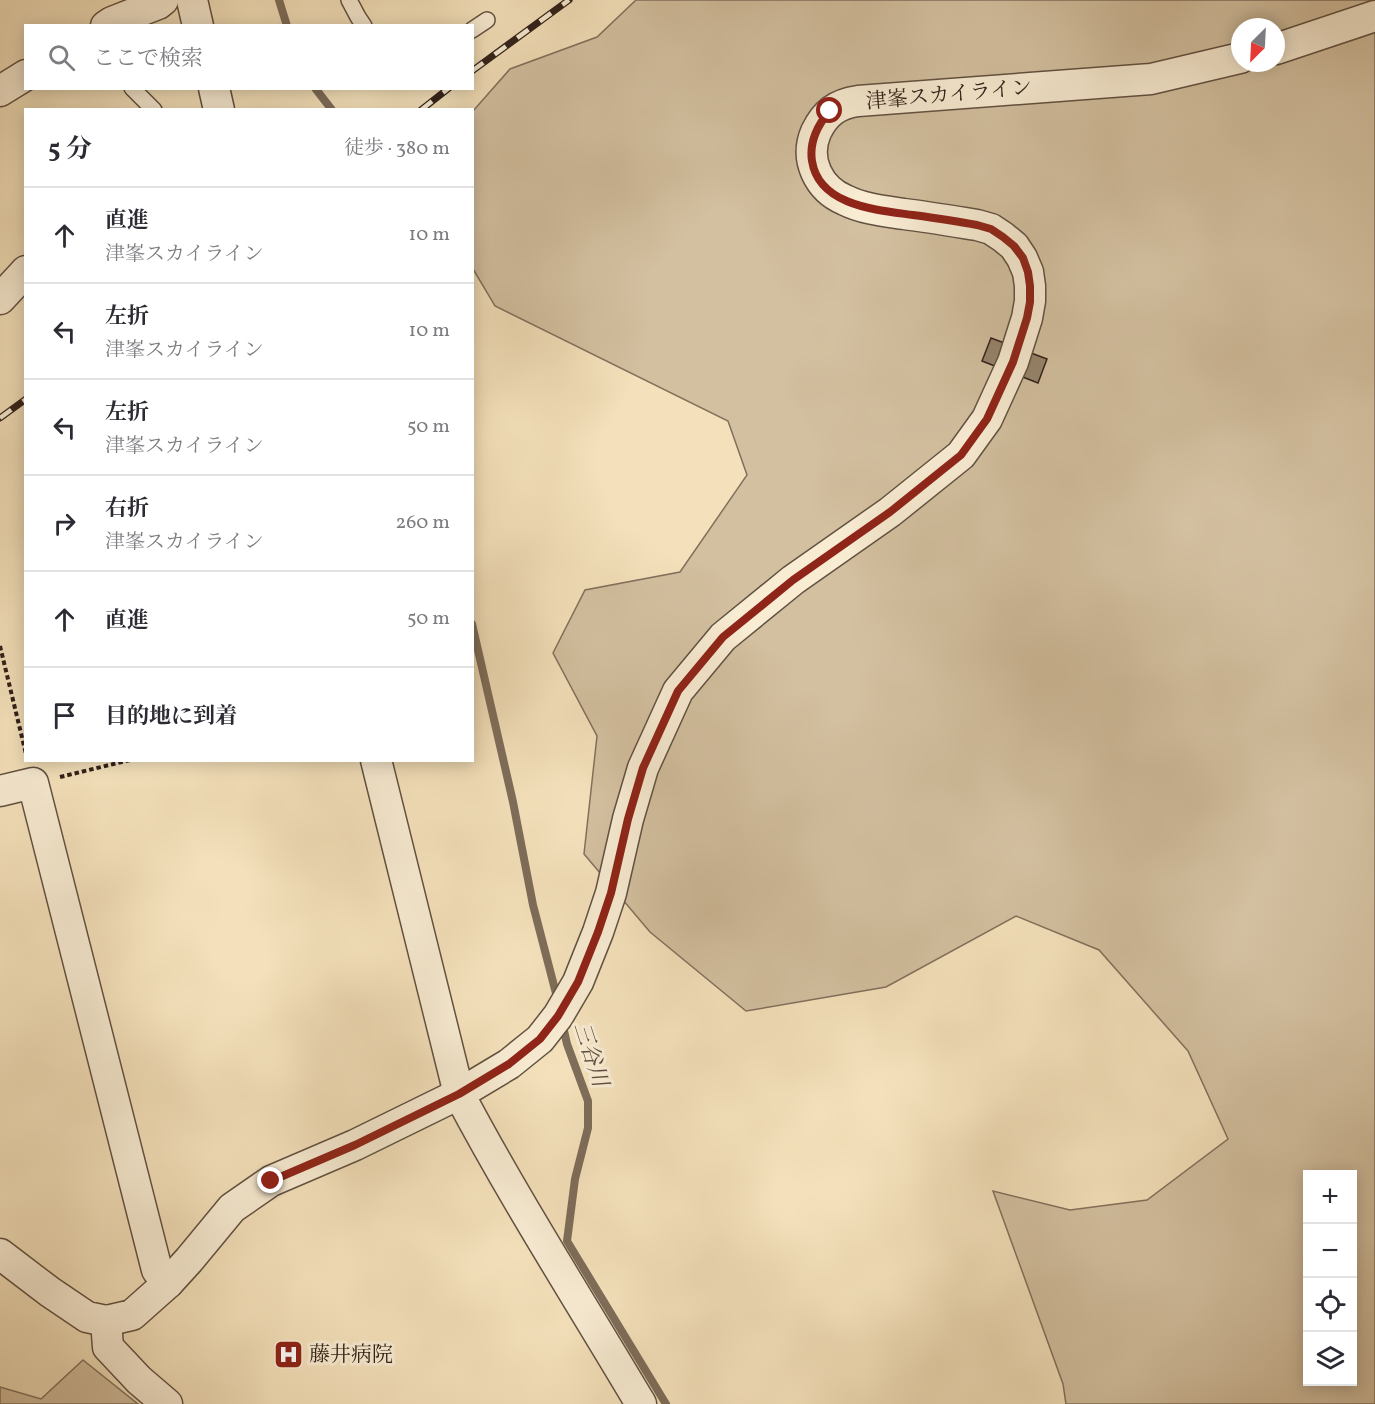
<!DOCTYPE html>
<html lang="ja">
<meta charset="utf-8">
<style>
body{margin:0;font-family:Vollkorn,"Noto Serif JP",serif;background:#f7f7f7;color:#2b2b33}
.controls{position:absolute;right:18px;bottom:18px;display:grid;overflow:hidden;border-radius:0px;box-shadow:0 3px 15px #0003}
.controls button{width:54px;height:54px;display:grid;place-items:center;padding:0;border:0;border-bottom:2px solid #e1e1e2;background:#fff;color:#2b2b33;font:30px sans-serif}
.compass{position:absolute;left:1231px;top:18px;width:54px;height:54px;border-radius:50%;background:#fff;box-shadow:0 3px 15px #0003;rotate:204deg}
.stop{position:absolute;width:18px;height:18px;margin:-14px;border:4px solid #8f2418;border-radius:50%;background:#fff}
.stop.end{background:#8f2418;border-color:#fff;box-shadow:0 2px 6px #0008}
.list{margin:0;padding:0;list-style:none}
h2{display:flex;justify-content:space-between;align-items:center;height:78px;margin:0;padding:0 24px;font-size:26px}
h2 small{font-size:20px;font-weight:400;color:#7c7c81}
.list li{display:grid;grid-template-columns:39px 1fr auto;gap:18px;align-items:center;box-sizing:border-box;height:96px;padding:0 24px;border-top:2px solid #e1e1e2}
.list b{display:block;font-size:22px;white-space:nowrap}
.list p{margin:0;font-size:20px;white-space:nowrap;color:#7c7c81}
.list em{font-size:20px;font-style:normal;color:#7c7c81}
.icon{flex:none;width:33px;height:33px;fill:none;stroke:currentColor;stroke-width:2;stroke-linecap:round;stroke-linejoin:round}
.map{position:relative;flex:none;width:1375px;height:1404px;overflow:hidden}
.search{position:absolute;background:#fff;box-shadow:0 3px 15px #0003;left:24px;top:24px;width:450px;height:66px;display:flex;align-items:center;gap:15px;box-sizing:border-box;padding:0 21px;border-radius:0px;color:#7c7c81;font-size:22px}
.panel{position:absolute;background:#fff;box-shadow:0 3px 15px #0003;left:24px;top:108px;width:450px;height:654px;border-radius:0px}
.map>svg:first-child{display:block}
.green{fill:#d3c0a0;stroke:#82705d;stroke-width:1.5;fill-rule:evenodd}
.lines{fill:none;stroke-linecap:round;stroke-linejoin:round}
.stream{stroke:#7e6d5a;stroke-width:8}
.building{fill:#96856e;stroke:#31211a;stroke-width:1.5}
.service-casing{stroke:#625142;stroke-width:18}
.minor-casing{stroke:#625142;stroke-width:33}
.path{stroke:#31211a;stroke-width:4;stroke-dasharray:4.5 3;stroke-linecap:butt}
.service{stroke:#f8ecd3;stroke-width:15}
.minor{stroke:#f8ecd3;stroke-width:30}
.rail-casing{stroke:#31211a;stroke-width:7}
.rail{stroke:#f8ecd3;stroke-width:4.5;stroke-dasharray:14;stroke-linecap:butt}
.route{stroke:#8f2418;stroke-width:8}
.labels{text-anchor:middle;stroke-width:6;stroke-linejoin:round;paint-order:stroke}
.street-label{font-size:21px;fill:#31211a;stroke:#f8ecd3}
.poi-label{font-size:21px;fill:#31211a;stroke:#f8ecd3;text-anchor:start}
.water-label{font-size:22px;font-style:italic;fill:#5e4d3f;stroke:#f8ecd3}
</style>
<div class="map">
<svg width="1375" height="1404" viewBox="0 0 1375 1404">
<rect width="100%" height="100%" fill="#f4e1bb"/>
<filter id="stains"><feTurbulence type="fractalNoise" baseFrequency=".00333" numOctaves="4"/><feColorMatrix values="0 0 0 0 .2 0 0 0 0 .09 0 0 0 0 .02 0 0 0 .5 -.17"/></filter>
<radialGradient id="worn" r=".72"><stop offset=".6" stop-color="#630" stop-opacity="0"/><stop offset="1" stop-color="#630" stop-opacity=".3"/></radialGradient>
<g class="green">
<path d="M636 0H1375V1404H1066L1063 1384 993 1191 1070 1210 1147 1200 1228 1139 1188 1051 1099 950 1016 916 886 987 746 1011 650 932 584 854 597 736 553 653 585 590 680 572 747 475 728 421 495 306 473 269V111L510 69 597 37ZM1240 27H1276V63H1240ZM1308 1174H1352V1382H1308Z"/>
<path d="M83 1360 138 1404H0V1387L41 1399Z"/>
</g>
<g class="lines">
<g class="stream">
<path d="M279 0 287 26"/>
<path d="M315 88 332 110"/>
<path d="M472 624 513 802 533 905 558 1001"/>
<path d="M562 1022 567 1044 588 1101V1128L575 1179 567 1241 666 1404"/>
</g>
</g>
<path class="building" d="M991 338 1047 359 1038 383 982 361Z"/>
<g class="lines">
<defs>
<g id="service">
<path d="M349 0 358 17 364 26"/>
<path d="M472 30 487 20"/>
<path d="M132 88 154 110"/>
</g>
<g id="minor">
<path d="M192 0 198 26"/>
<path d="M106 26 112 22 158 4 163 0"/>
<path d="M1276 49 1375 16"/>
<path d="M214 88 219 110"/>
<path d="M0 91 26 75"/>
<path d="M0 299 26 271"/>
<path d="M376 760 459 1094C515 1200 580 1301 641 1404"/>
<path d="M0 791 33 783 157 1270 168 1283"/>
<path d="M0 1254 50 1292 87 1317 106 1321 132 1315 168 1283 189 1260 232 1208 271 1181 355 1145 459 1094 509 1064 540 1039 558 1016 578 982 598 932 611 893 628 819 643 768 678 691 723 637 793 580 890 512 961 455 987 419 1013 362 1027 318 1030 301V286L1028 272 1022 258 1014 246 1003 237 991 229 977 225C952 221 928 217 904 214 884 211 863 209 845 200 819 189 804 160 816 132 825 113 837 104 858 101L1151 79 1240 58"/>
<path d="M106 1321 108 1347 139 1380 167 1404"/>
</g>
</defs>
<use href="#service" class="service-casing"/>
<use href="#minor" class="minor-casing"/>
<g class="path">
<path d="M0 646 26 754"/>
<path d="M60 777 130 760"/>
</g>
<use href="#service" class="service"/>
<use href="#minor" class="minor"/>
<defs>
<g id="rail">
<path d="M472 71 569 0"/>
<path d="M421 110 449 88"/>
<path d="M0 418 26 399"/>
</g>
</defs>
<use href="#rail" class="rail-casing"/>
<use href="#rail" class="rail"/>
</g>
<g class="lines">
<path class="route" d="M271 1181 355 1145 459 1094 509 1064 540 1039 558 1016 578 982 598 932 611 893 628 819 643 768 678 691 723 637 793 580 890 512 961 455 987 419 1013 362 1027 318 1030 302V286L1028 272 1023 258 1014 246 1003 237 991 229 977 225C956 221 935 218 913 215 877 210 819 206 812 161 809 142 818 124 830 111"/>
</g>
<defs>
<symbol id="hospital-square" viewBox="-11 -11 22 22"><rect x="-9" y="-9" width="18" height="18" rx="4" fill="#8f2418" stroke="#f8ecd3"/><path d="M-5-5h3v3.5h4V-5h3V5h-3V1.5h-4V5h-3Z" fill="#fff"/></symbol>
</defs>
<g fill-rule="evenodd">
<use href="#hospital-square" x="272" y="1338" width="33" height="33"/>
</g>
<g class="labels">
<g class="street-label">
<text transform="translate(949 94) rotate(-5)" y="7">津峯スカイライン</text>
</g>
<g class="poi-label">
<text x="309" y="1361">藤井病院</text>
</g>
<g class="water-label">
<text transform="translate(592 1054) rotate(72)" y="8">三谷川</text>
</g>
</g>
<rect width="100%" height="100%" filter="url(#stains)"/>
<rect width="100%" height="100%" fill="url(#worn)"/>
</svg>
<div class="controls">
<button>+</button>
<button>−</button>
<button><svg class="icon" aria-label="locate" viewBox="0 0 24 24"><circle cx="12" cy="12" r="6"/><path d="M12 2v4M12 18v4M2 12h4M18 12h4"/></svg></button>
<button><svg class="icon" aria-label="layers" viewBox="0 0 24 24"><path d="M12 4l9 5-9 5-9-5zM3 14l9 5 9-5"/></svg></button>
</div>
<svg class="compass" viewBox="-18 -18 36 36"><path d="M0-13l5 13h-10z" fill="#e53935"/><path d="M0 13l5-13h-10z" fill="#7c7c81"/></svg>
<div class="stop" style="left:830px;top:111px"></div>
<div class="stop end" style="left:271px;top:1181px"></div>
<div class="search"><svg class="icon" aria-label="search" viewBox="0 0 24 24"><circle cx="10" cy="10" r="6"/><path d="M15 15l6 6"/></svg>ここで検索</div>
<section class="panel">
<h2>5 分<small>徒歩 · 380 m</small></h2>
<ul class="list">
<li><svg class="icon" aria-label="ahead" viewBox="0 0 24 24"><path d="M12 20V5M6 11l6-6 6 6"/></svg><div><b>直進</b><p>津峯スカイライン</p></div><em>10 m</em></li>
<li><svg class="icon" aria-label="left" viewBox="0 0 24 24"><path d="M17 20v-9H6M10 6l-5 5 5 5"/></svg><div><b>左折</b><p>津峯スカイライン</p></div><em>10 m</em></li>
<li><svg class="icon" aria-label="left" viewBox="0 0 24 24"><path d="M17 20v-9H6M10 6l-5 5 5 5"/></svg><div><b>左折</b><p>津峯スカイライン</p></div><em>50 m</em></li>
<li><svg class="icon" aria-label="right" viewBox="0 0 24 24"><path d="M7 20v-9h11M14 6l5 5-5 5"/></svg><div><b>右折</b><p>津峯スカイライン</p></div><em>260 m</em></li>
<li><svg class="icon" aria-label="ahead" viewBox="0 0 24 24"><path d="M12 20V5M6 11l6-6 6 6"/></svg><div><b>直進</b></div><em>50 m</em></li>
<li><svg class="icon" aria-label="arrive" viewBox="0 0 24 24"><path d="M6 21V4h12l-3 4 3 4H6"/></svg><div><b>目的地に到着</b></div></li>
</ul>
</section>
</div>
